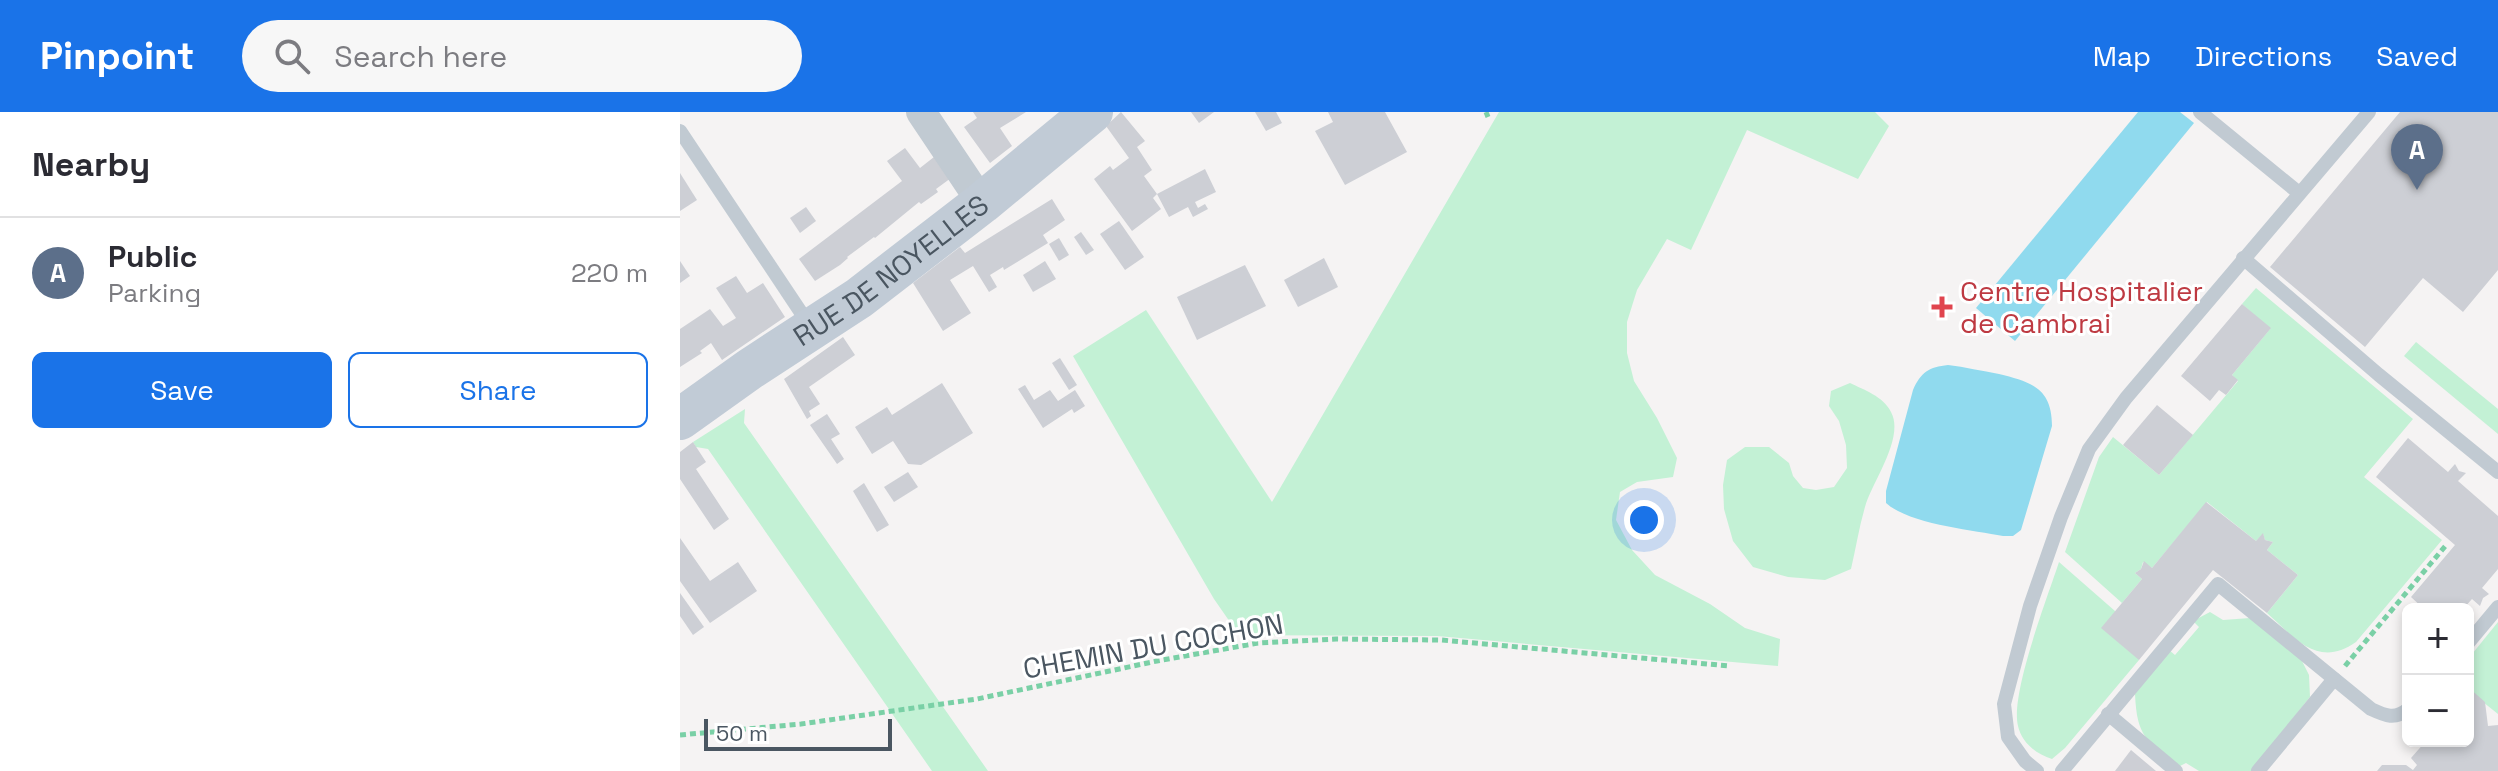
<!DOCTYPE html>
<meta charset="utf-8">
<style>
body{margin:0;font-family:"Space Grotesk",sans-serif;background:#f7f7f7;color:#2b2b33}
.controls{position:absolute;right:24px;bottom:24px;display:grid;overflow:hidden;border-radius:12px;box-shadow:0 4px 12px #0003}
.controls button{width:72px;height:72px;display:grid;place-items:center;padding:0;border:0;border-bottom:2px solid #e1e1e2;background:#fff;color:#2b2b33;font:40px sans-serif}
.scale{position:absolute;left:24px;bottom:20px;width:188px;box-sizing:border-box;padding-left:8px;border:4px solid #4a5661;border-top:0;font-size:22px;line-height:28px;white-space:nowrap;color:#4a5661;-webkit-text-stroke:6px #fff;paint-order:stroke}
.you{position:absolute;left:964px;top:408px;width:28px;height:28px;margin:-20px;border:6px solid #fff;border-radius:50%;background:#1a73e8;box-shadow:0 0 0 12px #1a73e833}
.badge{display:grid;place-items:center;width:52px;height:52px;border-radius:50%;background:#1a73e8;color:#fff;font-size:26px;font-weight:700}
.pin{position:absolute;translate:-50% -66px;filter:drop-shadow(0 2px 4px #0008)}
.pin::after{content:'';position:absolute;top:42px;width:28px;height:24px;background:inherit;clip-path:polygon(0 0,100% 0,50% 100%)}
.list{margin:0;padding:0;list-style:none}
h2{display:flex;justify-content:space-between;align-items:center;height:104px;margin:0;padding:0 32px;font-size:34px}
h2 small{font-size:26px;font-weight:400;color:#7c7c81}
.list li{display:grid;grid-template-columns:52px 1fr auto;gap:24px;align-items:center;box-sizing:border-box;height:112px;padding:0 32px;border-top:2px solid #e1e1e2}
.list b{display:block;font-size:30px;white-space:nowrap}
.list p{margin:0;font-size:26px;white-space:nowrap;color:#7c7c81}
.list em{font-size:26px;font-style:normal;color:#7c7c81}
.actions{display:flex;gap:16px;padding:24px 32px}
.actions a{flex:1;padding:18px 0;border:2px solid #1a73e8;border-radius:12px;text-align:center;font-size:28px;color:#1a73e8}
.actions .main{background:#1a73e8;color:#fff}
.icon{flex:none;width:44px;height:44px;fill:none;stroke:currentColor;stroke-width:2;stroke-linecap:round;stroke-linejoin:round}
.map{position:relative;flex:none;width:1818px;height:659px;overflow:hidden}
header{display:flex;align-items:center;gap:48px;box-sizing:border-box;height:112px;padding:0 40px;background:#1a73e8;color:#fff}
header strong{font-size:38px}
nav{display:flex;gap:44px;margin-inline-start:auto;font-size:28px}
.search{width:560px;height:72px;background:#f7f7f7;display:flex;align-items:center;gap:20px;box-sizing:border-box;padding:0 28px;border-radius:44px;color:#7c7c81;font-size:30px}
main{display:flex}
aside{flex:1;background:#fff}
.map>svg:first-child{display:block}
.green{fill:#c3f1d5}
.water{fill:#90daee}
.building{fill:#cdcfd5}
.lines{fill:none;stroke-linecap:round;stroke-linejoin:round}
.path{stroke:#7ad0a6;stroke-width:5;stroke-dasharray:6 4;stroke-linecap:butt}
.lane{stroke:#c1cad2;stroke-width:14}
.street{stroke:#c1cad2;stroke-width:30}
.secondary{stroke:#c1cbd6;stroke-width:42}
.health-dot{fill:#e0444e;stroke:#fff;stroke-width:3}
.labels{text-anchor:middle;stroke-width:6;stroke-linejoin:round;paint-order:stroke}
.street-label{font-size:28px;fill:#4a5661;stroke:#fff}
.health-label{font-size:28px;fill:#be3a42;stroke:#fff;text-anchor:start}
</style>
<header>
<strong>Pinpoint</strong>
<div class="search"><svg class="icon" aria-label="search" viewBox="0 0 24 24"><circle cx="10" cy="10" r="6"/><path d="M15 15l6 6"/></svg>Search here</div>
<nav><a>Map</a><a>Directions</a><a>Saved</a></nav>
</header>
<main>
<aside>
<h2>Nearby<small></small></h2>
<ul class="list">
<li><span class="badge" style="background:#5c6f8a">A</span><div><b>Public</b><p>Parking</p></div><em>220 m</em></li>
</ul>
<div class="actions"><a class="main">Save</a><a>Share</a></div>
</aside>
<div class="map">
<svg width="1818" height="659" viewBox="0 0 1818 659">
<rect width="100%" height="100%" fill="#f5f3f3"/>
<g class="green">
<path d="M819 0H1195L1209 14 1178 67 1067 18 1011 138 987 127 957 178 947 210V241L954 269 977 306 997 346 993 365 957 370 940 380 936 408 952 438 975 463 1030 492 1065 516 1100 527 1098 554 757 524 559 523 534 487 393 244 466 198 592 390Z"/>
<path d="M1576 176 1733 307 1684 365 1762 428 1676 530C1638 557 1615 526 1587 501L1618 463 1587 438 1593 430 1585 428 1583 422 1576 429 1527 390 1472 456 1463 450 1461 457 1455 461 1462 467 1442 491 1385 440 1419 345 1433 325 1479 363 1558 269 1552 263 1590 217 1562 192Z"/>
<path d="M1736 230 1818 297V322L1724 244Z"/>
<path d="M1170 271C1184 278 1203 284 1211 300 1225 326 1192 370 1185 395 1179 415 1176 436 1171 457L1145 468 1108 465 1073 455 1053 429 1044 397 1043 373 1047 348 1065 335H1089L1109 351 1113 364 1123 376 1136 378 1154 375 1167 356 1166 333 1159 309 1149 294 1151 279Z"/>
<path d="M65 297 64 311 308 659H252L28 337 16 335 13 330Z"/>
<path d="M1379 450 1435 499 1459 548 1385 636 1372 647C1356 642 1342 631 1338 614 1330 582 1368 484 1379 450Z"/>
<path d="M1530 500 1543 508 1570 506 1621 547 1629 563 1630 585 1571 659H1519L1506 651 1500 654C1467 628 1457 627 1455 582L1489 538 1495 543 1519 515 1513 509Z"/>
<path d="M1818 510V602L1788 578V547Z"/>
</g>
<g class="water">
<path d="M1458 0H1500L1514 11 1335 229 1296 196Z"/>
<path d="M1268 253C1285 255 1302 259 1319 262 1351 270 1372 276 1372 314L1341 418 1333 424H1323C1292 418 1229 412 1206 391V379L1233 278C1241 260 1249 255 1268 253Z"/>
</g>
<g class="building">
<path d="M293 0H346L320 16 332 34 310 51 284 15 297 6Z"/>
<path d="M441 0 465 29 457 35 472 58 464 64 477 82 473 86 481 97 452 119 414 67 430 54 433 58 449 46 426 14Z"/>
<path d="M511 0H534L519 11Z"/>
<path d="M575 0H596L602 11 586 19Z"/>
<path d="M648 0H705L727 40 665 73 635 19 653 10Z"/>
<path d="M1720 0H1818V158L1783 200 1743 166 1685 235 1590 155Z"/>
<path d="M225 36 240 56 254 45 271 66 256 77 258 80 241 92 239 90 195 126 194 125 167 145 168 146 160 153 135 169 119 147 222 69 207 49Z"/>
<path d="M525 57 536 80 515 90 518 96 525 92 528 97 513 105 508 95 489 105 477 82Z"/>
<path d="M0 61 17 88 0 99Z"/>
<path d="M372 87 385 108 363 123 368 131 324 158 323 155 310 163 317 175 309 180 293 154 270 168 291 201 263 219 233 171 280 135 285 141Z"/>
<path d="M126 95 136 109 120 121 110 106Z"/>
<path d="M439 109 464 145 445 158 420 122Z"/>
<path d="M401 120 414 138 406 143 394 125Z"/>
<path d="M379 126 389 143 379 149 369 132Z"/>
<path d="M644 146 658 175 618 195 604 168Z"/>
<path d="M0 149 10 164 0 171Z"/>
<path d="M365 149 376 167 353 180 343 163Z"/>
<path d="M565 153 586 194 517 228 497 185Z"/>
<path d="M56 164 67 181 83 171 105 205 42 248 31 231 20 239 22 241 0 255V217L30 197 43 214 56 206 36 176Z"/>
<path d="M1562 192 1591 216 1552 263 1558 268 1546 283 1539 278 1530 289 1501 264Z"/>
<path d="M163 225 175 243 129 275 140 292 129 299 131 304 127 307 104 267Z"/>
<path d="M380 246 397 273 389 278 372 251Z"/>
<path d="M262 271 293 321 241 353 228 352 213 329 192 342 175 315 207 295 212 303Z"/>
<path d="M345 273 354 288 370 278 378 289 395 278 405 294 394 301 392 297 363 316 338 277Z"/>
<path d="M1477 293 1513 323 1479 363 1443 333Z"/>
<path d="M147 302 160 322 151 327 164 347 157 352 130 313Z"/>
<path d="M1728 326 1768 360 1775 352 1779 359 1786 361 1778 369 1818 404V457L1802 476 1809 482 1803 486 1800 494 1792 487 1783 497H1744L1731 485 1775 433 1696 365Z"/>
<path d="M13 330 26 350 16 357 49 407 34 418 0 367V340Z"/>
<path d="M228 360 238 375 214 390 204 375Z"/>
<path d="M184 371 209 413 197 420 173 379Z"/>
<path d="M1526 390 1576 429 1583 421 1585 428 1593 430 1587 438 1618 463 1587 501 1533 458 1459 548 1421 516 1462 467 1455 461 1461 457 1464 449 1472 456Z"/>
<path d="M0 426 30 469 58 450 77 479 30 511 0 469Z"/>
<path d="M0 481 24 515 13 523 0 504Z"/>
<path d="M1788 575 1805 590 1808 614 1818 613V659H1697L1702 653H1726L1733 658 1737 653 1731 646 1746 629 1755 632 1758 629H1788Z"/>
<path d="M1451 638 1476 659H1435Z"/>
</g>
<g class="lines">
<g class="path">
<path d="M806 0 808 5"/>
<path d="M1665 554 1767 432"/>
<path d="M0 623 121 612 297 587 477 549 578 531 656 527 761 528 1050 554"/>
</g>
<g class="lane">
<path d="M1520 0 1619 81"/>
<path d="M0 19 130 214"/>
<path d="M1563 146 1699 263 1818 360"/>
<path d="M1788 531 1818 495"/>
<path d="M1428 602 1496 659"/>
<path d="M1357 659 1345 649 1328 625 1324 592 1350 494 1381 405 1409 337 1446 286 1689 0"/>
<path d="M1382 659 1538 472 1691 597C1706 604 1715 608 1728 597"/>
<path d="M1578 659 1654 567"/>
</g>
<path class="street" d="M241 0 302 91"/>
<path class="secondary" id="s1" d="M0 307 70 257 179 186 302 91 412 0"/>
</g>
<path class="health-dot" d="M1258 183h8v8h8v8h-8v8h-8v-8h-8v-8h8z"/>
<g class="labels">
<g class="street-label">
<text dy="10" stroke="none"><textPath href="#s1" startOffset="258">RUE DE NOYELLES</textPath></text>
<text transform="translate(473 534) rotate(-10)" y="10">CHEMIN DU COCHON</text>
</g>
<g class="health-label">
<text x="1280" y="189">Centre Hospitalier<tspan x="1280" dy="32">de Cambrai</tspan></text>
</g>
</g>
</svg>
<div class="controls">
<button>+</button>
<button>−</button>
</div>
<div class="scale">50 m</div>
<div class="you"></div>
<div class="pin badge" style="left:1737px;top:78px;background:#5c6f8a">A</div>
</div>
</main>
